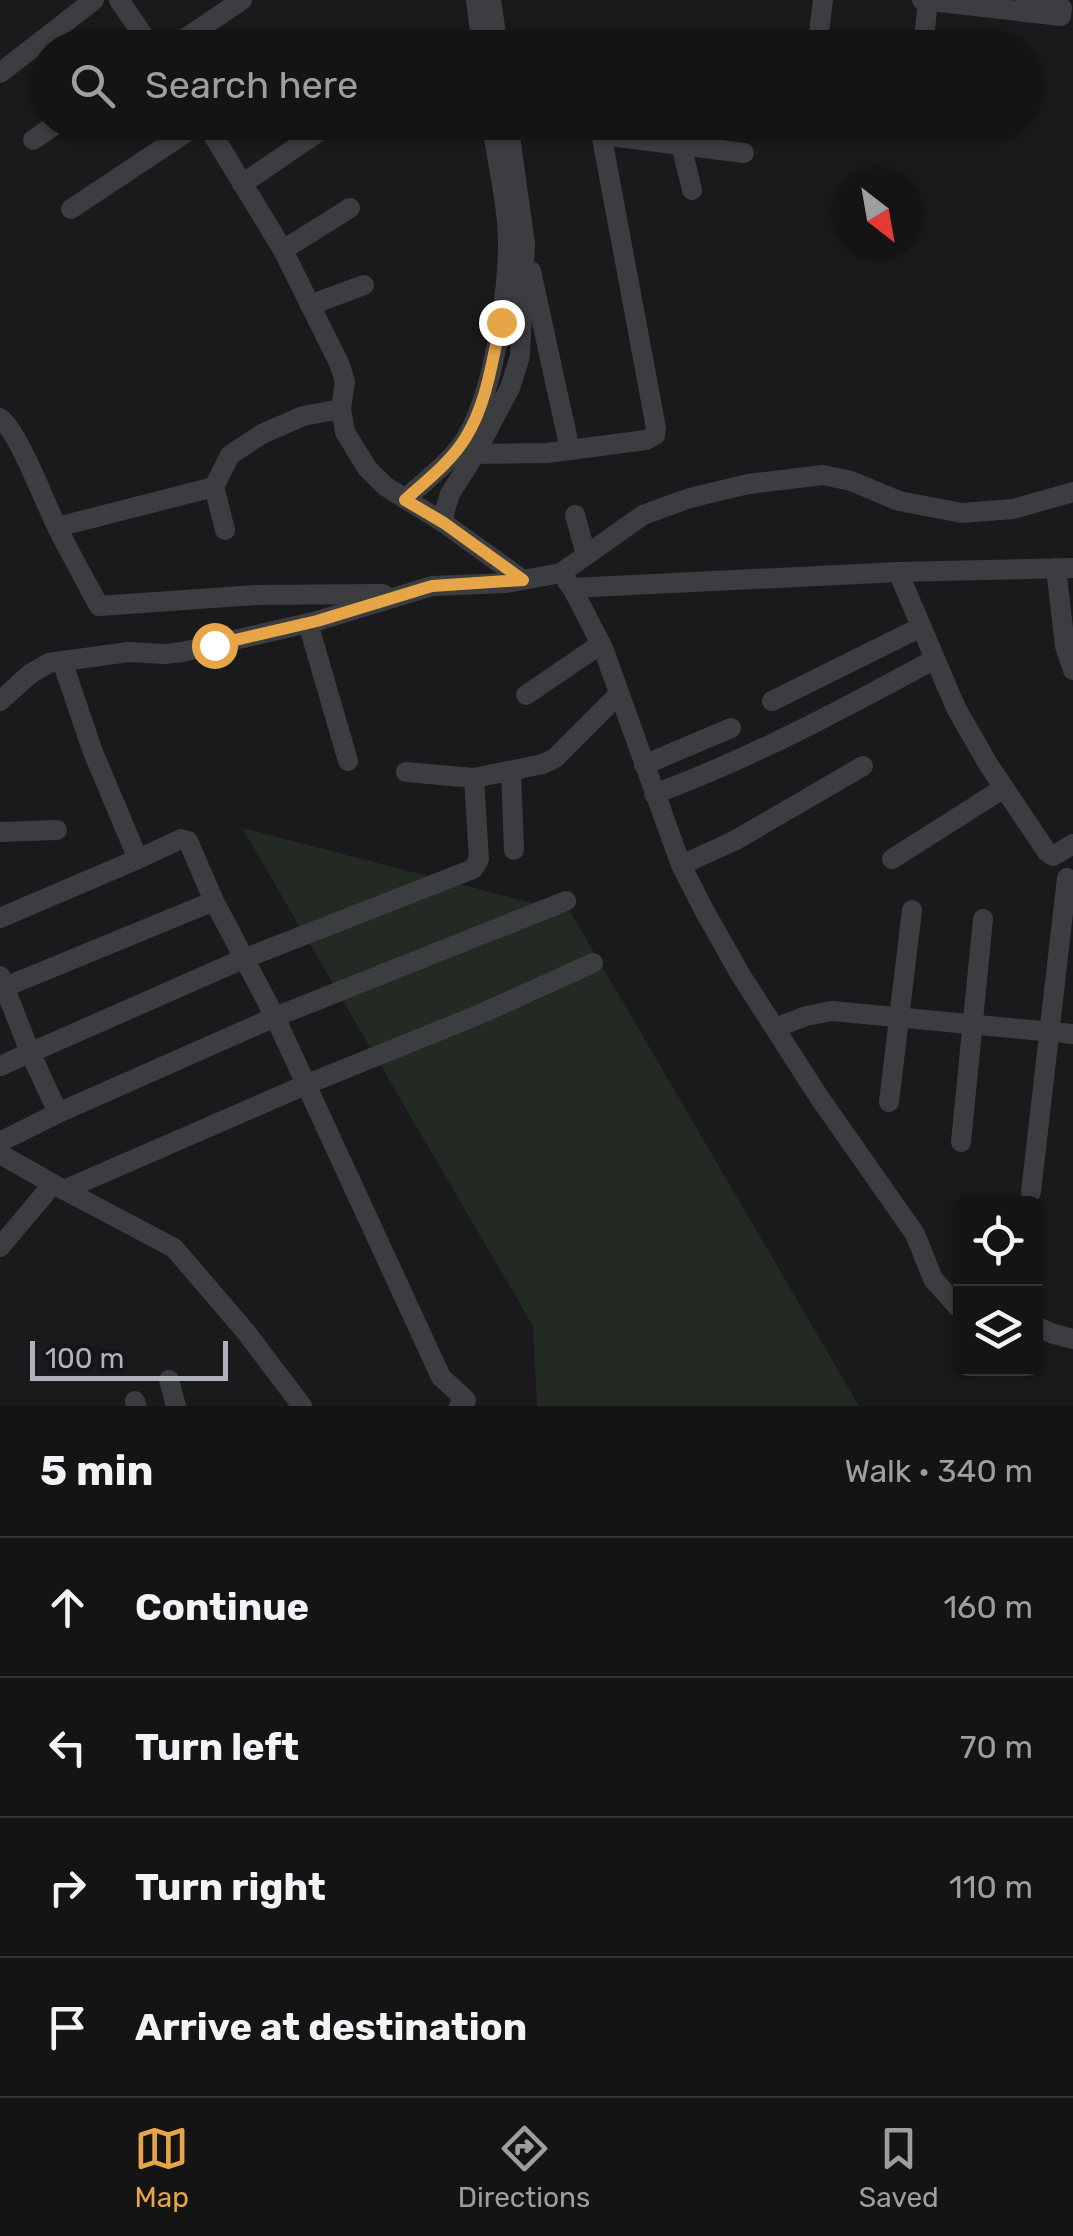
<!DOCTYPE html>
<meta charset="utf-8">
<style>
body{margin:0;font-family:Rubik,sans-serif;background:#212122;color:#f1f3f6}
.controls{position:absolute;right:30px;bottom:30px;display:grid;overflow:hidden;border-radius:15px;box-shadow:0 2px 8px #0004}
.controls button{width:90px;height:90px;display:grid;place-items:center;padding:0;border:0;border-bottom:2px solid #333334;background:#141415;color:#f1f3f6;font:50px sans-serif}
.compass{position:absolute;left:833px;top:170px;width:90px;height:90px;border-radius:50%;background:#141415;box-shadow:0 2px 8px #0004;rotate:149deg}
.scale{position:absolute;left:30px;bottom:25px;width:198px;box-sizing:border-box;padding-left:10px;border:5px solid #aeb3bb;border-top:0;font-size:28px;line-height:35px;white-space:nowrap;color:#aeb3bb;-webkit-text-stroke:8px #151517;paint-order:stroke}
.stop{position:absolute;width:30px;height:30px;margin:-22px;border:8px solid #e6a648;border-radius:50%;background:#fff}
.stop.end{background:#e6a648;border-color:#fff;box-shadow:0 2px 10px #0008}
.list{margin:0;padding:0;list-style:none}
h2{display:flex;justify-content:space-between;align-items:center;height:130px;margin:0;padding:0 40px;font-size:42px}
h2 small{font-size:32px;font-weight:400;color:#9d9ea0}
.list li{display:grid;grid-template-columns:65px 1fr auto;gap:30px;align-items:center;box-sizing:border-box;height:140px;padding:0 40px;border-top:2px solid #333334}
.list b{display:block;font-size:38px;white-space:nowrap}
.list em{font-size:32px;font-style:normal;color:#9d9ea0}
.icon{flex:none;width:55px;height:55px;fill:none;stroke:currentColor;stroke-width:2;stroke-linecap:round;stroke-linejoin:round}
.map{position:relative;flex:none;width:1073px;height:1406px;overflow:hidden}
.search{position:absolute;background:#141415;box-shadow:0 2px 8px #0004;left:30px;right:30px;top:30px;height:110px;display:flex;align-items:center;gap:25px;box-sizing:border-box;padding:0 35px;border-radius:55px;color:#9d9ea0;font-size:38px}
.sheet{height:690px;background:#141415}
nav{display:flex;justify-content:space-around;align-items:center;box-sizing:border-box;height:140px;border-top:2px solid #333334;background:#141415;font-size:28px;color:#9d9ea0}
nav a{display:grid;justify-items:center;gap:5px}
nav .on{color:#e6a648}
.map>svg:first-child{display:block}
.green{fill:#222a23}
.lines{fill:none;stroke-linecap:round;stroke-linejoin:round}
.minor{stroke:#3b3d41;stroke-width:20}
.route{stroke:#e6a648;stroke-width:12}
</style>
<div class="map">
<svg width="1073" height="1406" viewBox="0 0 1073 1406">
<rect width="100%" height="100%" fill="#1a1a1c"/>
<path class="green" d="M242 828 571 913 859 1406H537L533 1326Z"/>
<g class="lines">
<g class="minor">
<path d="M119 0 152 48"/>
<path d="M476 0 482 48"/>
<path d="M491 0 498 48"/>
<path d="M922 0 1061 16 1062 8 1056 4 1025 0"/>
<path d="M486 44 529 48"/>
<path d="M171 48 242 0"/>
<path d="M817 48 823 0"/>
<path d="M923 48 928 0"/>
<path d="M0 73 94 0"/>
<path d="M205 122 283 250 339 363 345 381 341 409 345 432 367 468 385 486 444 523 523 580"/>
<path d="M602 135 744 153"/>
<path d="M33 140 59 122"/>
<path d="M681 145 692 190"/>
<path d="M242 184 320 131"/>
<path d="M71 209 202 122"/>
<path d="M283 250 350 208"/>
<path d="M531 271 570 450"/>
<path d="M310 305 364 285"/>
<path d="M0 418C19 432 45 504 58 529 71 555 85 580 99 606L255 595 383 594"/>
<path d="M475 454 547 453 646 440 655 435 656 428 599 122"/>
<path d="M214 487 230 455 262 434 303 416 341 409"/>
<path d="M405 499C427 479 454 460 469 433 495 384 512 277 507 222 504 189 496 156 492 122"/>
<path d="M575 515 586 555"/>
<path d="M444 523V513L450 494 475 454 510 388 520 356 525 244 508 122"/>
<path d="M57 527 214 487 225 530"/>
<path d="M1056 568 1065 646 1073 670"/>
<path d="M898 572 956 708 988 764 1047 852 1053 856 1073 844"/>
<path d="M561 573 572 588 603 648 681 865 704 910 740 974 819 1097 915 1234 933 1279 957 1306 960 1307"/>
<path d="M572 588 898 572 1073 568"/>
<path d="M308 623 348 761"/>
<path d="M526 695 601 644"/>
<path d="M0 701 30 674 49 663 128 652 165 654 182 652 317 621 432 586 506 583 561 573 643 515 690 498 748 484 823 475 851 481 899 501 962 513 1013 509 1073 492"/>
<path d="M772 701 921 627"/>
<path d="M644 765 731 728"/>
<path d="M511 771 514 850"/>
<path d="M406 772 474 778 543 764 555 758 619 694"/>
<path d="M654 794C752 758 843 709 935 659"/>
<path d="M0 832 57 830"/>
<path d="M138 859 181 839 188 841 214 901 275 1017 441 1377 466 1400 459 1406"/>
<path d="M892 859 1004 788"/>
<path d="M681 865 734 841 863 766"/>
<path d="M0 918 138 859 93 752 62 661"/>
<path d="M0 976 30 1052 58 1113 275 1017 566 901"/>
<path d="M0 989 214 901"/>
<path d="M775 1028 806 1016 832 1011 1073 1034"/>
<path d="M0 1066 243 959 473 869 479 859 474 778"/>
<path d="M889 1102 912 910"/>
<path d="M0 1142 58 1113"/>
<path d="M961 1142 983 919"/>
<path d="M0 1154 53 1184 174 1248 246 1332 302 1406"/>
<path d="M64 1190 305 1085 478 1015 593 963"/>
<path d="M1031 1192 1067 878"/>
<path d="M0 1247 53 1184"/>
<path d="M1036 1326 1051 1333 1073 1339"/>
<path d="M169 1380 176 1406"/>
<path d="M135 1401 136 1406"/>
</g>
</g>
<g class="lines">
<path class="route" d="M214 645 317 621 432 586 523 580 444 523 405 500C427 480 451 462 466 437 487 403 492 360 501 322"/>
</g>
</svg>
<div class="controls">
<button><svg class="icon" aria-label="locate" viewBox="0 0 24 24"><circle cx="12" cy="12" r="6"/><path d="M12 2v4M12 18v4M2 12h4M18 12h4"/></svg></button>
<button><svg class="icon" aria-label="layers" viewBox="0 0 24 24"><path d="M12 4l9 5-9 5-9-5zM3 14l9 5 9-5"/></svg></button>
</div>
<svg class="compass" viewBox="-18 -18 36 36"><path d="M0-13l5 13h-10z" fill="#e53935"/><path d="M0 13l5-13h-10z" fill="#9d9ea0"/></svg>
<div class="scale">100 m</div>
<div class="stop" style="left:214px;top:645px"></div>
<div class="stop end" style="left:501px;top:322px"></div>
<div class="search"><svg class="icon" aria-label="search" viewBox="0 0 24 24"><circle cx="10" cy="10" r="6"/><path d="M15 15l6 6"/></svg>Search here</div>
</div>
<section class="sheet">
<h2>5 min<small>Walk · 340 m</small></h2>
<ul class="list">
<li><svg class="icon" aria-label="ahead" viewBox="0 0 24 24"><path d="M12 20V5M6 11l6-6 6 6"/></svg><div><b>Continue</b></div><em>160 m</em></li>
<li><svg class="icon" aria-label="left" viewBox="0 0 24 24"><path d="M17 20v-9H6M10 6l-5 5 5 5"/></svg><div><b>Turn left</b></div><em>70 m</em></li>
<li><svg class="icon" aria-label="right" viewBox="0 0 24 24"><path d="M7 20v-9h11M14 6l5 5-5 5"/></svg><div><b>Turn right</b></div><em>110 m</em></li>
<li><svg class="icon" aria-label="arrive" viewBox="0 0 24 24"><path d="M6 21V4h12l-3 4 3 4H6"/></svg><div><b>Arrive at destination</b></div></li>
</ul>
</section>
<nav>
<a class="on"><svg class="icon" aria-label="map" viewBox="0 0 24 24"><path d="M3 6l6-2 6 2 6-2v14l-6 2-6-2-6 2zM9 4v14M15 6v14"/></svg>Map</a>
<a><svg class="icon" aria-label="directions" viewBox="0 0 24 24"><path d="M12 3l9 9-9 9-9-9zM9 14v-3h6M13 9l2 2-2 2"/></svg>Directions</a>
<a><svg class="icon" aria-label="saved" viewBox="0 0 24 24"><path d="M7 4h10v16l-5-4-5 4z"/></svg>Saved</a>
</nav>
